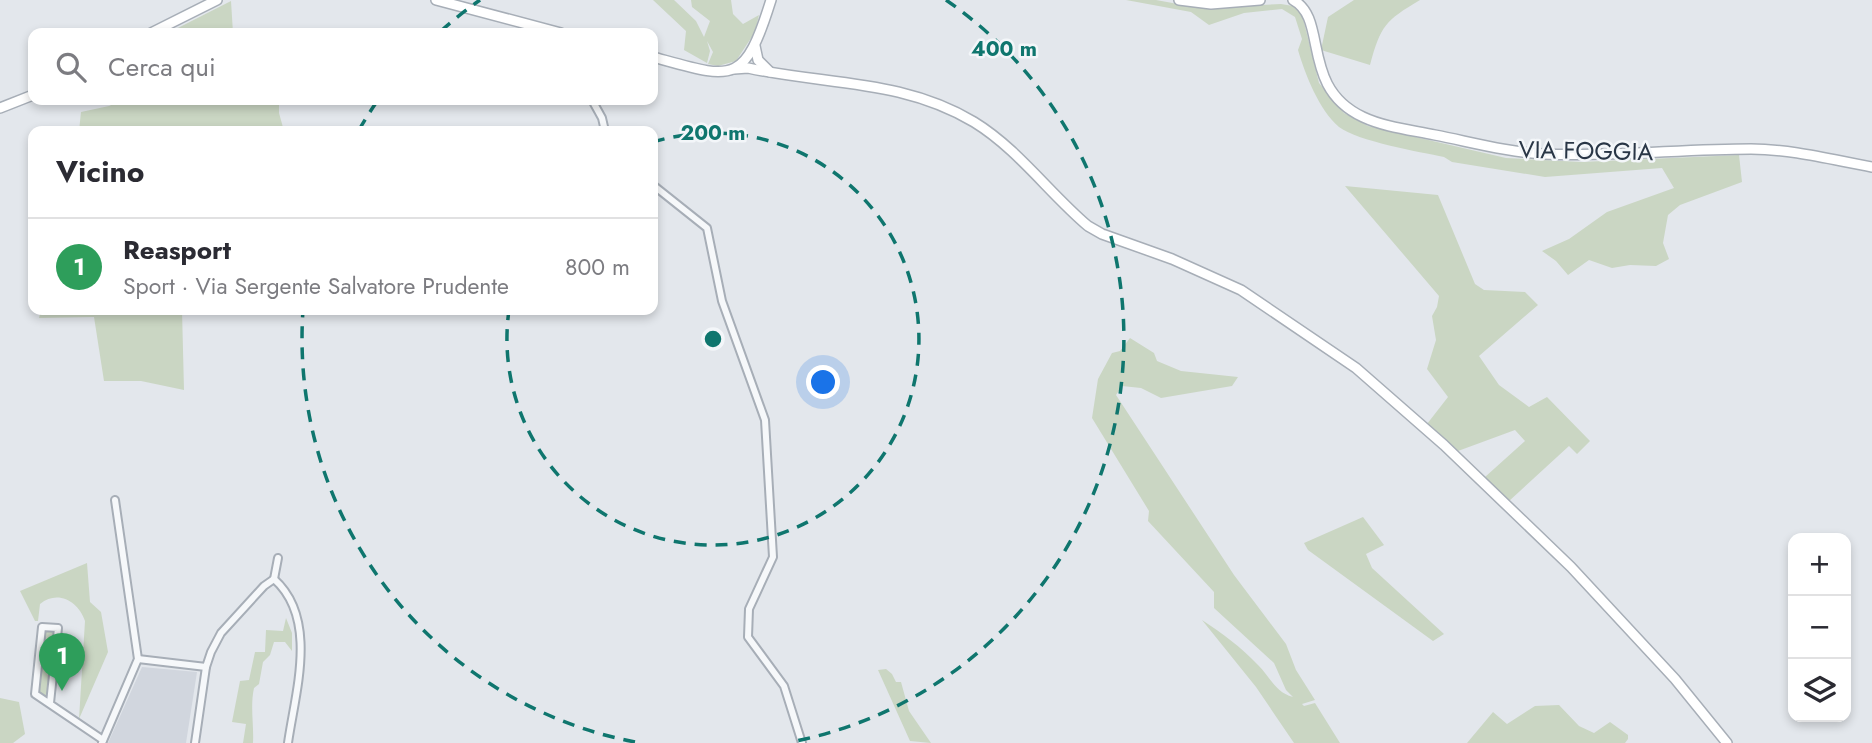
<!DOCTYPE html>
<html lang="it">
<meta charset="utf-8">
<style>
body{margin:0;font-family:Jost,sans-serif;background:#f2f2f3;color:#2b2b33}
.controls{position:absolute;right:21px;bottom:21px;display:grid;overflow:hidden;border-radius:14px;box-shadow:0 4px 10px #0003}
.controls button{width:63px;height:63px;display:grid;place-items:center;padding:0;border:0;border-bottom:2px solid #e1e1e2;background:#fff;color:#2b2b33;font:35px sans-serif}
.you{position:absolute;left:824px;top:383px;width:24px;height:24px;margin:-18px;border:5px solid #fff;border-radius:50%;background:#1a73e8;box-shadow:0 0 0 10px #1a73e833}
.badge{display:grid;place-items:center;width:46px;height:46px;border-radius:50%;background:#d84064;color:#fff;font-size:23px;font-weight:700}
.pin{position:absolute;translate:-50% -58px;filter:drop-shadow(0 2px 4px #0008)}
.pin::after{content:'';position:absolute;top:37px;width:24px;height:21px;background:inherit;clip-path:polygon(0 0,100% 0,50% 100%)}
.list{margin:0;padding:0;list-style:none}
h2{display:flex;justify-content:space-between;align-items:center;height:91px;margin:0;padding:0 28px;font-size:30px}
h2 small{font-size:23px;font-weight:400;color:#7c7c81}
.list li{display:grid;grid-template-columns:46px 1fr auto;gap:21px;align-items:center;box-sizing:border-box;height:98px;padding:0 28px;border-top:2px solid #e1e1e2}
.list b{display:block;font-size:26px;white-space:nowrap}
.list p{margin:0;font-size:23px;white-space:nowrap;color:#7c7c81}
.list em{font-size:23px;font-style:normal;color:#7c7c81}
.icon{flex:none;width:38px;height:38px;fill:none;stroke:currentColor;stroke-width:2;stroke-linecap:round;stroke-linejoin:round}
.map{position:relative;flex:none;width:1872px;height:743px;overflow:hidden}
.search{position:absolute;background:#fff;box-shadow:0 4px 10px #0003;left:28px;top:28px;width:630px;height:77px;display:flex;align-items:center;gap:18px;box-sizing:border-box;padding:0 24px;border-radius:14px;color:#7c7c81;font-size:26px}
.panel{position:absolute;background:#fff;box-shadow:0 4px 10px #0003;left:28px;top:126px;width:630px;height:189px;border-radius:14px}
.map>svg:first-child{display:block}
.built{fill:#d1d6de}
.green{fill:#cad6c3}
.lines{fill:none;stroke-linecap:round;stroke-linejoin:round}
.street-casing{stroke:#a7aeb7;stroke-width:10}
.secondary-casing{stroke:#a7aeb7;stroke-width:12}
.street{stroke:#f6f8fa;stroke-width:6}
.secondary{stroke:#fff;stroke-width:9}
.ring{fill:none;stroke:#0f766e;stroke-width:3.5;stroke-dasharray:12 9}
.labels{text-anchor:middle;stroke-width:5;stroke-linejoin:round;paint-order:stroke}
.street-label{font-size:24px;fill:#293646;stroke:#f3f6f9}
.centre{fill:#0f766e;stroke:#f3f6f9;stroke-width:3.5}
.ring-label{font-size:21px;text-anchor:middle;font-weight:bold;fill:#0f766e;stroke:#f3f6f9;stroke-width:5;stroke-linejoin:round;paint-order:stroke}
</style>
<div class="map">
<svg width="1872" height="743" viewBox="0 0 1872 743">
<rect width="100%" height="100%" fill="#e3e7ec"/>
<path class="built" d="M142 667 197 672 186 743H108Z"/>
<g class="green">
<path d="M653 0H674L696 21 704 37 710 21 692 7 691 0H731L733 14 743 24 759 15 755 32 736 61 718 66 708 64 713 52 707 41 710 51 707 63 684 50 686 31Z"/>
<path d="M1126 0H1156L1200 8 1281 4 1293 6 1302 14 1319 83 1344 113 1368 126 1506 158 1581 162 1739 155 1742 182 1680 205 1668 215 1663 243 1669 259 1656 266 1630 265 1612 268 1589 260 1568 275 1556 261 1542 251 1569 239 1607 212 1674 188 1662 168 1545 177 1452 162 1444 157C1420 152 1357 141 1339 127 1319 110 1305 74 1298 50L1302 39 1295 17 1282 9 1244 13 1209 25 1191 12Z"/>
<path d="M1354 0H1420C1385 21 1381 25 1370 65L1321 50 1328 17Z"/>
<path d="M231 1 233 33H168Z"/>
<path d="M122 100H279V113L284 131H79L81 112 109 106Z"/>
<path d="M1345 186 1438 195 1475 284 1484 290 1525 292 1538 305 1479 356 1499 385 1529 407 1547 397 1590 441 1577 454 1569 446 1508 502 1485 477 1525 441 1515 430 1458 451 1427 424 1448 397 1427 369 1436 340 1432 316 1437 307 1439 296Z"/>
<path d="M41 310H182L184 390 141 381H104L94 317 39 318Z"/>
<path d="M1130 338 1154 353 1157 361 1181 371 1238 377 1232 386 1161 398 1141 388 1122 386 1116 395 1234 575 1286 644 1296 670 1315 700 1302 704 1304 706 1315 703 1340 743H1294L1256 687 1202 620C1222 633 1241 647 1258 665 1271 678 1275 692 1293 697L1286 690 1274 663 1214 608V592L1148 521 1149 511 1092 418 1098 379 1112 353 1120 351Z"/>
<path d="M1363 517 1384 545 1366 554 1372 568 1444 634 1433 641 1308 550 1304 543Z"/>
<path d="M87 563 90 602 101 612 108 652 79 719 85 621C79 602 58 589 40 604L38 621H35L20 591Z"/>
<path d="M286 618 292 633V651L285 642H274L270 655 263 662 259 684 254 688C250 706 254 724 253 743H243L246 724 232 722 240 681 249 680 255 652H265L266 630 283 631Z"/>
<path d="M44 631 55 632 48 698 37 691Z"/>
<path d="M886 669 892 674 896 682H901L909 711 931 743 910 741 878 670Z"/>
<path d="M0 698 19 702 25 734 13 743H0Z"/>
<path d="M1559 705 1579 726 1594 733 1610 722 1628 735V739L1625 743H1467L1493 712 1507 724 1535 706Z"/>
</g>
<g class="lines">
<defs>
<g id="street">
<path d="M592 100 602 118 605 131"/>
<path d="M653 185 707 228 722 301 765 420 773 557 749 609 748 637 784 686 802 743"/>
<path d="M274 579C319 619 295 693 288 743"/>
<path d="M274 579 278 558"/>
<path d="M138 659 206 667"/>
<path d="M50 703 58 628 42 627 35 694 103 740"/>
<path d="M102 743 138 659 115 500"/>
<path d="M195 743 206 667 211 652 221 633 264 586 274 579"/>
</g>
<g id="secondary">
<path d="M436 0 561 33"/>
<path d="M1179 0 1211 4 1260 0"/>
<path d="M1293 0C1329 19 1299 87 1363 117 1384 127 1411 130 1435 135 1471 142 1507 152 1544 154 1613 157 1682 149 1751 149 1791 149 1833 160 1872 167"/>
<path d="M151 33 217 0"/>
<path d="M755 46 758 60 770 72"/>
<path d="M653 57C733 79 744 87 771 0"/>
<path d="M734 69 748 68C826 85 902 79 974 122 1018 149 1049 193 1088 226L1102 234 1172 259 1241 290 1356 368 1444 445 1571 567 1675 679 1727 743"/>
<path d="M0 108 33 95"/>
</g>
</defs>
<use href="#street" class="street-casing"/>
<use href="#secondary" class="secondary-casing"/>
<use href="#street" class="street"/>
<use href="#secondary" class="secondary"/>
</g>
<g class="ring">
<path d="M653 142A206 206 0 1 1 509 310"/>
<path d="M635 742A411 411 0 0 1 303 310M359 130A411 411 0 0 1 378 100M441 31A411 411 0 0 1 480 0M946 0A411 411 0 0 1 791 742"/>
</g>
<g class="labels">
<g class="street-label">
<text transform="translate(1586 151) rotate(1)" y="8">VIA FOGGIA</text>
</g>
</g>
<circle cx="713" cy="339" r="10" class="centre"/>
<g class="ring-label">
<text x="1004" y="56">400 m</text>
<text x="713" y="140">200 m</text>
</g>
</svg>
<div class="controls">
<button>+</button>
<button>−</button>
<button><svg class="icon" aria-label="layers" viewBox="0 0 24 24"><path d="M12 4l9 5-9 5-9-5zM3 14l9 5 9-5"/></svg></button>
</div>
<div class="you"></div>
<div class="pin badge" style="left:62px;top:691px;background:#2e9e5b">1</div>
<div class="search"><svg class="icon" aria-label="search" viewBox="0 0 24 24"><circle cx="10" cy="10" r="6"/><path d="M15 15l6 6"/></svg>Cerca qui</div>
<section class="panel">
<h2>Vicino<small></small></h2>
<ul class="list">
<li><span class="badge" style="background:#2e9e5b">1</span><div><b>Reasport</b><p>Sport · Via Sergente Salvatore Prudente</p></div><em>800 m</em></li>
</ul>
</section>
</div>
